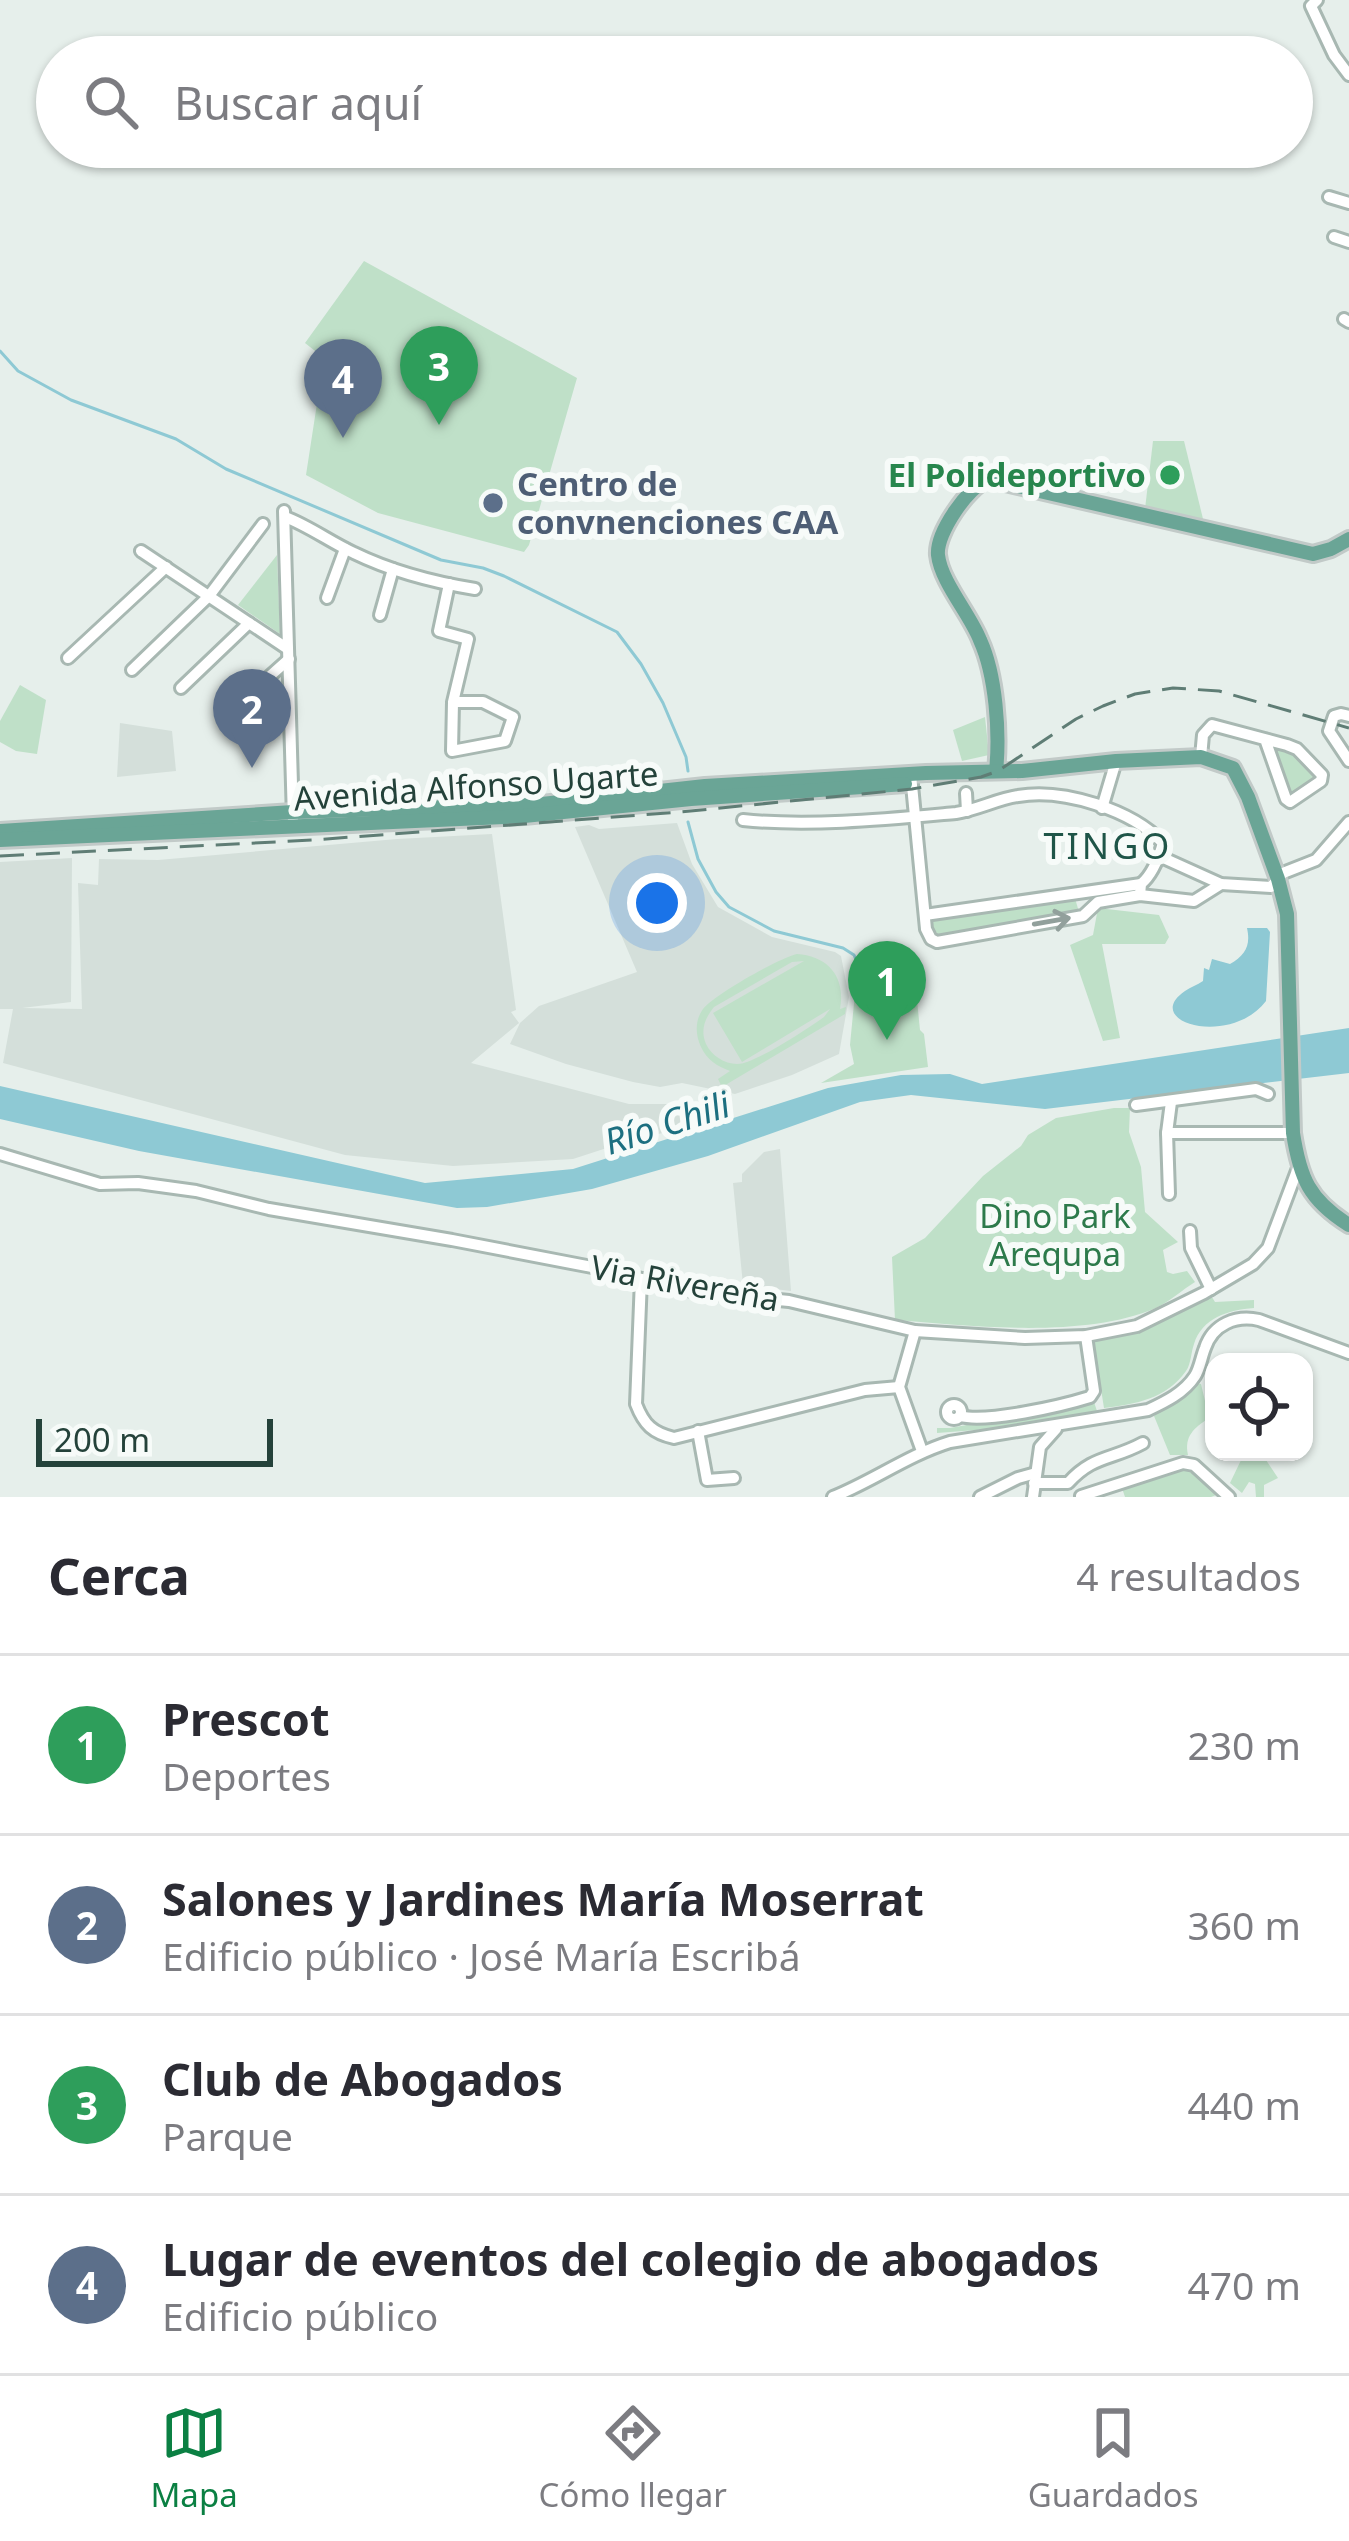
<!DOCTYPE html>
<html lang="es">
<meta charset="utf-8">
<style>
body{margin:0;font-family:"Noto Sans",sans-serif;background:#f7f7f7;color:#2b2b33}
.controls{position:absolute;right:36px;bottom:36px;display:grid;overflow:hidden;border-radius:24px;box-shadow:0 3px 9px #0004}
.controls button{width:108px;height:108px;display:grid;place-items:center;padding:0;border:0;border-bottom:3px solid #e1e1e2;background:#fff;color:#2b2b33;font:60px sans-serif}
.scale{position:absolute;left:36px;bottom:30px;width:237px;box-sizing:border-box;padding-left:12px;border:6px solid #24423a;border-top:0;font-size:33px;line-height:42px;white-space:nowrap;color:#24423a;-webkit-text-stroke:9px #f7fbf9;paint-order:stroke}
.you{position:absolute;left:657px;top:903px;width:42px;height:42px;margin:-30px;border:9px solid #fff;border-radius:50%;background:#1a73e8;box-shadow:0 0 0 18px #1a73e833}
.badge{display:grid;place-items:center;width:78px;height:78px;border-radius:50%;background:#0b8043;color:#fff;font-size:39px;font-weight:700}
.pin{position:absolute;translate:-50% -99px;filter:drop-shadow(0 3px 6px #0008)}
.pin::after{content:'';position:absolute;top:63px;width:42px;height:36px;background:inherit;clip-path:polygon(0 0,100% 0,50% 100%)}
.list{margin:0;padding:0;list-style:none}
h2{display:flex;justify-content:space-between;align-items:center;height:156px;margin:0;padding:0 48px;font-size:51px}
h2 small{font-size:39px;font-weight:400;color:#7c7c81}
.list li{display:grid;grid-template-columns:78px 1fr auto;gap:36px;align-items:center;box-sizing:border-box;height:180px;padding:0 48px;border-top:3px solid #e1e1e2}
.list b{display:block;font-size:45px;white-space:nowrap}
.list p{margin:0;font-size:39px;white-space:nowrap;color:#7c7c81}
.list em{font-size:39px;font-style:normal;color:#7c7c81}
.icon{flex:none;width:66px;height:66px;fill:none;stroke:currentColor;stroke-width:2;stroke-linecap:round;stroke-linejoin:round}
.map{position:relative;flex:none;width:1349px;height:1497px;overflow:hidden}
.search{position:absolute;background:#fff;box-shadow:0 3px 9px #0004;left:36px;right:36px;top:36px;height:132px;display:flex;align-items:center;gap:30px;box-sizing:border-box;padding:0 42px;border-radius:66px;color:#7c7c81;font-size:45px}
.sheet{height:876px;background:#fff}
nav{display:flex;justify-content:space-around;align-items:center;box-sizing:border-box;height:168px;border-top:3px solid #e1e1e2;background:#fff;font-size:33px;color:#7c7c81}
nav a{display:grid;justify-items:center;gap:6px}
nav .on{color:#0b8043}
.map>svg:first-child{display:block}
.built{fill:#d4dfda}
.green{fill:#bfe0c8;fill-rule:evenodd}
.water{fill:#8ec9d4}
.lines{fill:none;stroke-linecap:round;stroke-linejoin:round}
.stream{stroke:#8ec9d4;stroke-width:3}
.minor-casing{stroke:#a8b8b2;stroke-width:16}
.major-casing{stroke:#c2cac8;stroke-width:20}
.minor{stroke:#fff;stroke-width:10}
.major{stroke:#6aa596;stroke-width:14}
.rail{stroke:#5f7d75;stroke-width:3;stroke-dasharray:24 12;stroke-linecap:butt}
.oneway{stroke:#92a09c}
.leisure-dot{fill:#2e9e5b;stroke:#f7fbf9;stroke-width:4.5}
.service-dot{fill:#5c6f8a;stroke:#f7fbf9;stroke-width:4.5}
.labels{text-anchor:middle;stroke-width:12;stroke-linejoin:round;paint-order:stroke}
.leisure-label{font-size:33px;font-weight:bold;fill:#27864d;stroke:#f7fbf9;text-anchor:end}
.service-label{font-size:33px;font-weight:bold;fill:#4e5e75;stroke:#f7fbf9;text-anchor:start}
.street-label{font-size:33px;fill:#24423a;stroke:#f7fbf9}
.park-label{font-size:33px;fill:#2d7a4b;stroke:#f7fbf9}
.neighbourhood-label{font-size:36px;letter-spacing:3px;fill:#1f5548;stroke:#f7fbf9}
.water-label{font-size:36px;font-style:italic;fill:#1c6f80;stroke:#f7fbf9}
</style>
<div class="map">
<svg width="1349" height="1497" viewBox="0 0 1349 1497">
<rect width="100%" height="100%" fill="#e6efeb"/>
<g class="built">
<path d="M120 723 172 731 176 771 117 777Z"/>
<path d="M677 823 692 864 718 907 772 937 835 952 841 956 849 997 839 1054 792 1075 735 1094 682 1083 660 1087 633 1082 566 1064 510 1044 520 1023 539 1006 637 972 575 827 589 825 599 829Z"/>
<path d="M492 834 516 1010 511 1012 519 1023 471 1063 629 1104H684L686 1127 619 1144 573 1159 453 1166 345 1155 3 1063 13 1009H0V862L72 858 71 1002 22 1008 82 1009 78 883 98 885 99 859 158 860 397 839Z"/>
<path d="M780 1149 791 1291 743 1285 733 1183 742 1182V1174L764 1152Z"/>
</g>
<g class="green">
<path d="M364 261 577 378 529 545 524 552 378 513 306 475 324 358 305 343Z"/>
<path d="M1153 441H1184L1204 523 1145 509Z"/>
<path d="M277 555 280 634 238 605Z"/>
<path d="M20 685 46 700 37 754 16 751 0 742V721Z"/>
<path d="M985 717 989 755 962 761 953 730Z"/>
<path d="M1274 744C1292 750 1312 761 1315 782L1293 795 1289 793 1270 746Z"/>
<path d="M1074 895 1079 912 940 936 932 928 933 922 937 918Z"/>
<path d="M1098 908 1159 915 1169 937 1165 944H1102L1120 1038 1103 1041 1070 945 1093 935Z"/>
<path d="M797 954C828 956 846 977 840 1009L846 1007 845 1014 722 1087 718 1079 730 1071C717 1066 707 1060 701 1047 695 1034 695 1020 703 1009 714 995 779 958 797 954ZM804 961 713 1013 742 1062 830 1009 824 1017C804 1031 769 1054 747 1062 732 1068 713 1059 706 1044 700 1030 705 1018 714 1007L792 962Z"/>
<path d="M868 990H916L920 1030 924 1034 928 1067 821 1083 854 1064 850 1045 855 993 861 995Z"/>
<path d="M1114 1108H1130L1129 1132 1141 1167 1145 1212 1178 1242 1163 1250 1167 1272 1173 1274 1187 1271 1195 1282C1182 1290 1169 1302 1156 1308 1083 1339 973 1326 895 1320L892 1257 925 1238 983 1176 1021 1146 1028 1135 1056 1118Z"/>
<path d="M1210 1294 1215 1302 1254 1300V1308C1228 1310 1202 1318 1194 1344 1191 1352 1191 1364 1186 1371 1166 1399 1136 1404 1104 1408L1093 1339Z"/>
<path d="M1198 1383 1201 1384 1209 1418C1194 1428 1184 1436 1188 1455H1170L1154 1416Z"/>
<path d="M1094 1402 1097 1411 989 1429 937 1433V1428H950Z"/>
<path d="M1251 1455 1266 1460 1278 1478 1264 1485V1497H1256L1255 1484 1249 1482 1242 1493 1230 1483 1242 1458Z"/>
<path d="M1188 1467 1219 1494 1211 1497H1125L1121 1485Z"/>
</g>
<g class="water">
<path d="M1247 928H1267L1270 932 1266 1001C1230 1048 1140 1022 1185 991 1191 987 1197 985 1203 981L1204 968 1209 970 1212 959 1230 964C1245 955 1251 946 1247 928Z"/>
<path d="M1349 1028V1073L1045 1109 911 1095 860 1102 708 1156 592 1189 487 1207 457 1208 139 1151 0 1119V1086L425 1183 573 1169 828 1088 901 1075 950 1074 982 1084Z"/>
</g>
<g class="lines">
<g class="stream">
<path d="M0 351 18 371 71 400 176 439 226 469 441 560 483 568 504 576 617 632 641 664 663 703 686 757 688 771"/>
<path d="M688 822 698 859 716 892 729 907 774 931 843 948 854 955 858 964 863 990"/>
</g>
<defs>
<g id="minor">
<path d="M1317 0 1311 6 1334 55 1349 75"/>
<path d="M1329 197 1349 203"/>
<path d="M1334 237 1349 242"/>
<path d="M1344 319 1349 322"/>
<path d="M284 511 293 819"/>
<path d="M285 517C309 526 330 542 354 553 393 572 432 582 475 589"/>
<path d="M141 551 288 649"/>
<path d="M449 584 439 631 468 639 453 702 452 751 505 741 513 717 483 702H453"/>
<path d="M327 598 345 549"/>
<path d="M380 615 393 569"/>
<path d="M68 658 166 567"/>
<path d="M132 670 209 596 263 524"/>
<path d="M181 688 249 623"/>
<path d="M243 700 289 659"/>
<path d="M1349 716 1341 714 1334 716 1329 731 1349 761"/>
<path d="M1201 757 1203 735 1212 725 1287 745 1297 749 1322 775 1321 781 1290 802 1286 799 1265 739"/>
<path d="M911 775 926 929 931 939 937 942 1083 916 1098 902 1140 895 1194 901 1221 884"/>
<path d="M966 793 967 811"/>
<path d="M1102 808 1116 761"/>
<path d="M743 820C810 827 889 819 956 813 977 810 997 799 1018 796 1063 788 1132 810 1163 843 1159 857 1152 875 1141 884L1140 895"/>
<path d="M1159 856 1221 884 1271 887 1283 873 1316 860 1349 822"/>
<path d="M925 915 1141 884"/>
<path d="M1136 1105 1256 1089 1268 1094"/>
<path d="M1167 1133H1293"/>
<path d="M0 1154 100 1184 138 1183 196 1191 269 1209 452 1240 592 1267 696 1292 789 1301 915 1331 1025 1338 1086 1336 1137 1326 1204 1293 1253 1264 1268 1248 1298 1168"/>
<path d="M1169 1194 1167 1133 1171 1102"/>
<path d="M1190 1231 1191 1248 1211 1289"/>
<path d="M641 1279 636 1404C644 1425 653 1433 674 1438L865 1390 899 1387"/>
<path d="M915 1331 899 1387 922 1451"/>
<circle cx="954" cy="1412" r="7"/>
<path d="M960 1416C987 1423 1061 1406 1090 1397L1094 1391 1086 1336"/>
<path d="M698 1431 707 1480 734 1478"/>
<path d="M1034 1483H1068C1093 1455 1112 1460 1143 1443"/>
<path d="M1081 1496 1183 1463 1194 1465 1229 1497"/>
<path d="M833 1497C873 1481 908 1455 950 1442L1148 1410C1165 1402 1184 1393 1195 1376 1200 1368 1201 1358 1205 1348 1213 1324 1236 1315 1259 1320L1349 1353"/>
<path d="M980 1497 1018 1478 1036 1473"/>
<path d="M1033 1497 1040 1447 1056 1429"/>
</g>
<g id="major">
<path d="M996 771C1000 733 996 675 980 640 970 614 941 582 938 555 936 533 968 487 988 479L1313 554 1331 549 1349 539"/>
<path d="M0 831 293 812 542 804 705 786 926 773 1022 771 1116 761 1201 757 1233 768 1248 797 1278 879 1287 914 1293 1133C1300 1178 1309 1200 1349 1225"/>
<path d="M0 840 524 816 691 799 905 784"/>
</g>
</defs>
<use href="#minor" class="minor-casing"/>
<use href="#major" class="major-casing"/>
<use href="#minor" class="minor"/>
<use href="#major" class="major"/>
<path class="rail" d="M0 856 313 840 680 812 912 789 981 777 998 771 1076 719 1103 706 1135 694 1173 688 1219 691 1349 728"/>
</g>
<defs><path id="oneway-shaft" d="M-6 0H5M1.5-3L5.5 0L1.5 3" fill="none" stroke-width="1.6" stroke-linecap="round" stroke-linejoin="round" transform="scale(3)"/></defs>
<use class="oneway" href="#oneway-shaft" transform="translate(1052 921) rotate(-10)"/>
<circle class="leisure-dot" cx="1170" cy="475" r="12"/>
<circle class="service-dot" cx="493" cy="503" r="12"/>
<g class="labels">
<g class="leisure-label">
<text x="1146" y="487">El Polideportivo</text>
</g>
<g class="service-label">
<text x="517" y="496">Centro de<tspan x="517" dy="38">convnenciones CAA</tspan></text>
</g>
<g class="street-label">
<text transform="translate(476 786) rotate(-4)" y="12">Avenida Alfonso Ugarte</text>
<text transform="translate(685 1283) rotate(10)" y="12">Via Rivereña</text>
</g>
<g class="park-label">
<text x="1055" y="1228">Dino Park<tspan x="1055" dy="38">Arequpa</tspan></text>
</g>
<g class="neighbourhood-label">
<text x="1108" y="859">TINGO</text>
</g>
<g class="water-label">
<text transform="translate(667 1123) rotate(-18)" y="13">Río Chili</text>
</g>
</g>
</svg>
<div class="controls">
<button><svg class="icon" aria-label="locate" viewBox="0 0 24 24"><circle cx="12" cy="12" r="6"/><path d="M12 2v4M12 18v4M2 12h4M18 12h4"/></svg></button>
</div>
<div class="scale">200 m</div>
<div class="you"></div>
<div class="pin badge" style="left:887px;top:1040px;background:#2e9e5b">1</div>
<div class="pin badge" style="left:252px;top:768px;background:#5c6f8a">2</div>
<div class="pin badge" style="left:439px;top:425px;background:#2e9e5b">3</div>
<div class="pin badge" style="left:343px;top:438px;background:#5c6f8a">4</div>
<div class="search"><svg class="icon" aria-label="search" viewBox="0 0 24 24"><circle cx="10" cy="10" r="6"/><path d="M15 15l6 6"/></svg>Buscar aquí</div>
</div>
<section class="sheet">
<h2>Cerca<small>4 resultados</small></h2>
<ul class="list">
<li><span class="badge" style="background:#2e9e5b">1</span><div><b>Prescot</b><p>Deportes</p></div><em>230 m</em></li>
<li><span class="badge" style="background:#5c6f8a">2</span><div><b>Salones y Jardines María Moserrat</b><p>Edificio público · José María Escribá</p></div><em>360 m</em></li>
<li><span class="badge" style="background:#2e9e5b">3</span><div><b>Club de Abogados</b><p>Parque</p></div><em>440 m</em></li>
<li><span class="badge" style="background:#5c6f8a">4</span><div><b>Lugar de eventos del colegio de abogados</b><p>Edificio público</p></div><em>470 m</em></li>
</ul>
</section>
<nav>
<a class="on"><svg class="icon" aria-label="map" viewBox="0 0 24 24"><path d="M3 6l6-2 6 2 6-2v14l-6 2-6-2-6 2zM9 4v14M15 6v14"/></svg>Mapa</a>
<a><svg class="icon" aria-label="directions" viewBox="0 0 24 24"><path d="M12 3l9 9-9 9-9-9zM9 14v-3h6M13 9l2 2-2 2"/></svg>Cómo llegar</a>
<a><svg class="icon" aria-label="saved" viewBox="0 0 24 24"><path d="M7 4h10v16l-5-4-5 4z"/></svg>Guardados</a>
</nav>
